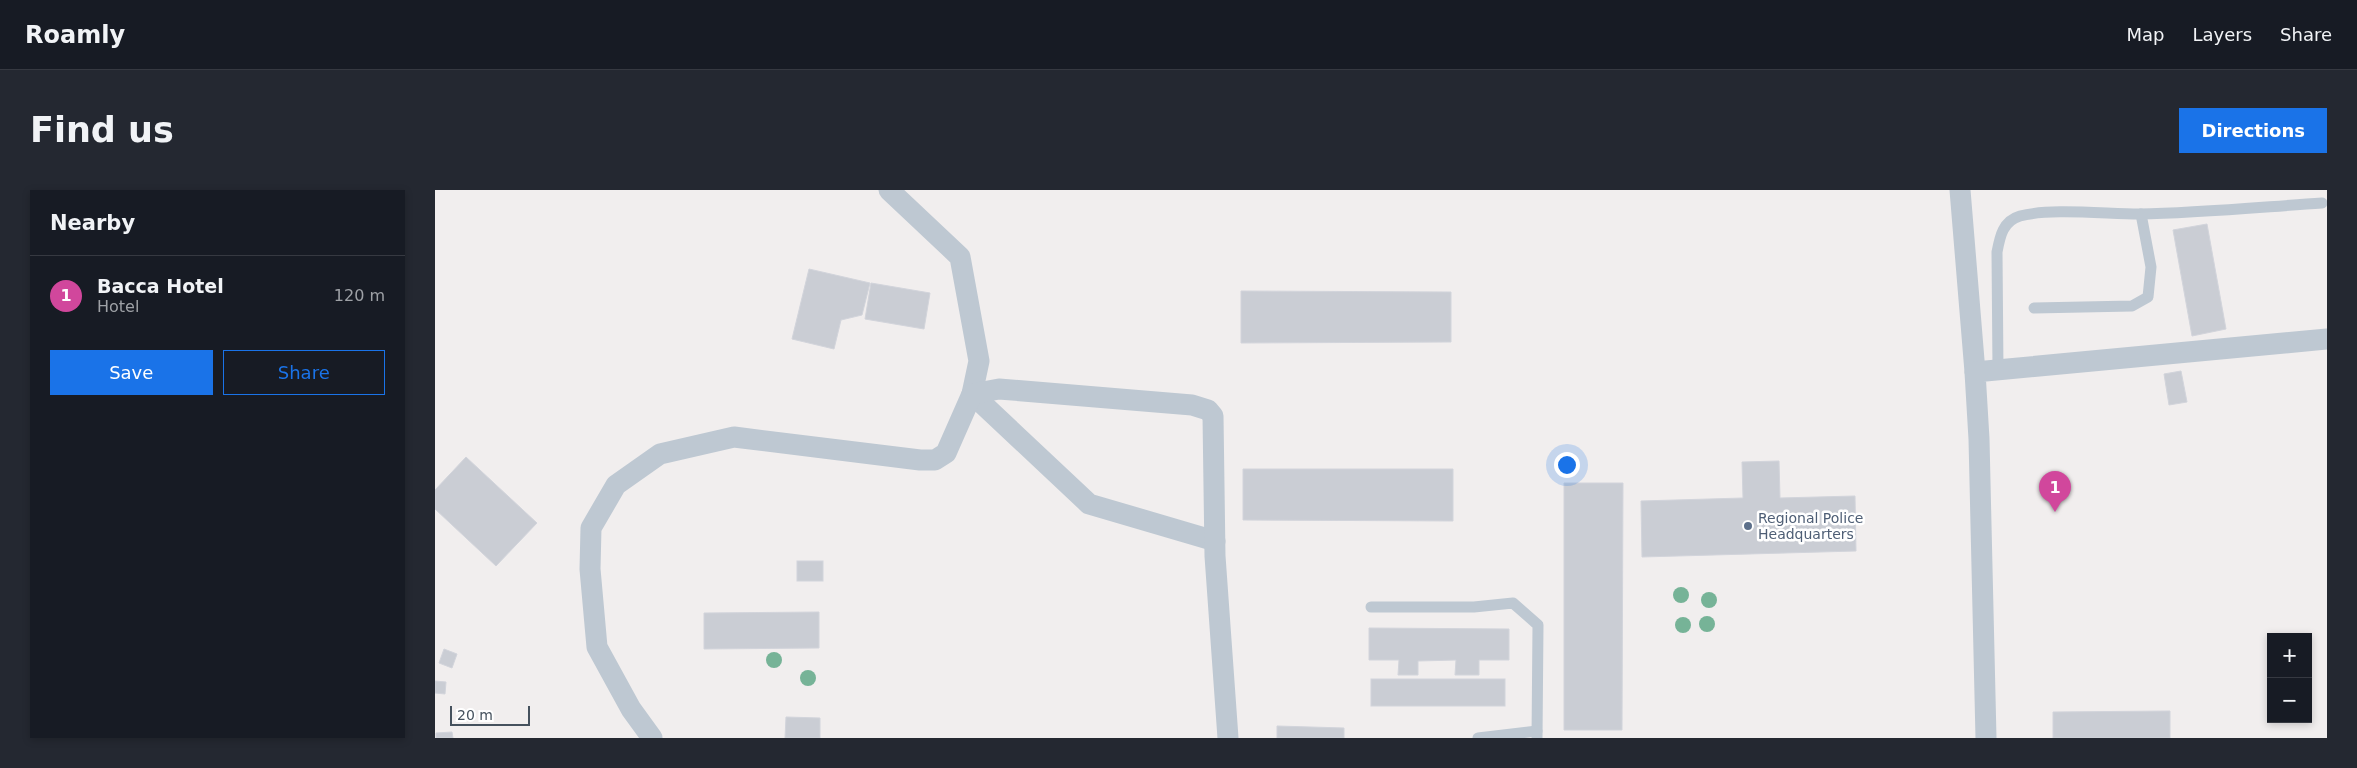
<!DOCTYPE html>
<meta charset="utf-8">
<style>
body{margin:0;font-family:"DejaVu Sans",sans-serif;background:#242831;color:#f1f3f6}
.controls{position:absolute;right:15px;bottom:15px;display:grid;overflow:hidden;border-radius:0px;box-shadow:0 2px 8px #0003}
.controls button{width:45px;height:45px;display:grid;place-items:center;padding:0;border:0;border-bottom:1px solid #363941;background:#171b24;color:#f1f3f6;font:25px sans-serif}
.scale{position:absolute;left:15px;bottom:12px;width:80px;box-sizing:border-box;padding-left:5px;border:2px solid #45515d;border-top:0;font-size:14px;line-height:18px;white-space:nowrap;color:#45515d;-webkit-text-stroke:4px #fff;paint-order:stroke}
.you{position:absolute;left:1131px;top:274px;width:18px;height:18px;margin:-12px;border:4px solid #fff;border-radius:50%;background:#1a73e8;box-shadow:0 0 0 8px #1a73e833}
.badge{display:grid;place-items:center;width:32px;height:32px;border-radius:50%;background:#1a73e8;color:#fff;font-size:16px;font-weight:700}
.pin{position:absolute;translate:-50% -41px;filter:drop-shadow(0 1px 2px #0008)}
.pin::after{content:'';position:absolute;top:26px;width:18px;height:15px;background:inherit;clip-path:polygon(0 0,100% 0,50% 100%)}
.list{margin:0;padding:0;list-style:none}
h2{display:flex;justify-content:space-between;align-items:center;height:65px;margin:0;padding:0 20px;font-size:21px}
h2 small{font-size:16px;font-weight:400;color:#9ea1a6}
.list li{display:grid;grid-template-columns:32px 1fr auto;gap:15px;align-items:center;box-sizing:border-box;height:80px;padding:0 20px;border-top:1px solid #363941}
.list b{display:block;font-size:19px;white-space:nowrap}
.list p{margin:0;font-size:16px;white-space:nowrap;color:#9ea1a6}
.list em{font-size:16px;font-style:normal;color:#9ea1a6}
.actions{display:flex;gap:10px;padding:15px 20px}
.actions a{flex:1;padding:11px 0;border:1px solid #1a73e8;border-radius:0px;text-align:center;font-size:18px;color:#1a73e8}
.actions .main{background:#1a73e8;color:#fff}
.map{position:relative;flex:none;width:1892px;height:548px;overflow:hidden;border-radius:0px}
header{display:flex;align-items:center;gap:30px;box-sizing:border-box;height:70px;padding:0 25px;background:#171b24;border-bottom:1px solid #363941}
header strong{font-size:24px}
nav{display:flex;gap:28px;margin-inline-start:auto;font-size:18px}
.intro{display:flex;align-items:center;justify-content:space-between;box-sizing:border-box;height:120px;padding:0 30px}
h1{margin:0;font-size:35px}
.button{padding:12px 22px;border-radius:0px;background:#1a73e8;color:#fff;font-size:18px;font-weight:700}
main{display:flex;gap:30px;padding:0 30px}
aside{flex:1;background:#171b24;border-radius:0px;box-shadow:0 2px 8px #0003}
.map>svg:first-child{display:block}
.building{fill:#cacdd4;stroke:#d2d4db}
.lines{fill:none;stroke-linecap:round;stroke-linejoin:round}
.lane{stroke:#bec8d2;stroke-width:11}
.street{stroke:#bec8d2;stroke-width:21}
.tree{fill:#76b397}
.service-dot{fill:#5c6f8a;stroke:#fff;stroke-width:2}
.labels{text-anchor:middle;stroke-width:5;stroke-linejoin:round;paint-order:stroke}
.service-label{font-size:14px;fill:#4e5e75;stroke:#fff;text-anchor:start}
</style>
<header>
<strong>Roamly</strong>
<nav><a>Map</a><a>Layers</a><a>Share</a></nav>
</header>
<div class="intro"><h1>Find us</h1><a class="button">Directions</a></div>
<main>
<aside>
<h2>Nearby<small></small></h2>
<ul class="list">
<li><span class="badge" style="background:#d1479c">1</span><div><b>Bacca Hotel</b><p>Hotel</p></div><em>120 m</em></li>
</ul>
<div class="actions"><a class="main">Save</a><a>Share</a></div>
</aside>
<div class="map">
<svg width="1892" height="548" viewBox="0 0 1892 548">
<rect width="100%" height="100%" fill="#f1eeee"/>
<g class="building">
<path d="M1772 34 1791 139 1757 146 1738 40Z"/>
<path d="M374 79 435 93 427 125 406 130 399 159 357 149Z"/>
<path d="M436 93 495 103 489 139 430 129Z"/>
<path d="M806 101 1016 102V152L806 153Z"/>
<path d="M1746 181 1752 212 1734 215 1729 184Z"/>
<path d="M31 267 102 333 61 376 0 319V300Z"/>
<path d="M1344 271 1345 308 1420 306 1421 361 1207 367 1206 311 1308 308 1307 272Z"/>
<path d="M808 279H1018V331L808 330Z"/>
<path d="M1129 293H1188L1187 540H1129Z"/>
<rect x="362" y="371" width="26" height="20"/>
<path d="M384 422V458L269 459V423Z"/>
<path d="M934 438 1074 439V470H1044V485H1020L1021 470 983 471V485H963L964 470H934Z"/>
<path d="M9 459 22 464 17 478 4 473Z"/>
<rect x="936" y="489" width="134" height="27"/>
<path d="M0 491 11 492 10 504 0 503Z"/>
<path d="M1735 521V548H1618V522Z"/>
<path d="M351 527 385 528V548H350Z"/>
<path d="M842 536 909 538V548H842Z"/>
<path d="M17 542 18 548H1V543Z"/>
</g>
<g class="lines">
<g class="lane">
<path d="M1599 118 1697 116 1713 107 1716 77 1706 24"/>
<path d="M1563 180 1562 62C1565 46 1568 31 1585 26 1615 18 1671 24 1704 24 1764 23 1826 17 1887 13"/>
<path d="M936 417H1039L1078 413 1103 435 1102 548"/>
<path d="M1043 548 1102 541"/>
</g>
<g class="street">
<path d="M454 0 525 67 544 171 537 204 654 314 780 351"/>
<path d="M1525 0 1540 182"/>
<path d="M217 548 196 519 162 457 155 379 156 338 181 295 225 264 299 247 485 270H500L511 263 537 204 564 199 757 215 773 220 778 226 780 366 793 548"/>
<path d="M1551 548 1544 249 1540 182 1892 149"/>
</g>
</g>
<g class="tree">
<circle cx="1246" cy="405" r="8"/>
<circle cx="1274" cy="410" r="8"/>
<circle cx="1272" cy="434" r="8"/>
<circle cx="1248" cy="435" r="8"/>
<circle cx="339" cy="470" r="8"/>
<circle cx="373" cy="488" r="8"/>
</g>
<circle class="service-dot" cx="1313" cy="336" r="5"/>
<g class="labels">
<g class="service-label">
<text x="1323" y="333">Regional Police<tspan x="1323" dy="16">Headquarters</tspan></text>
</g>
</g>
</svg>
<div class="controls">
<button>+</button>
<button>−</button>
</div>
<div class="scale">20 m</div>
<div class="you"></div>
<div class="pin badge" style="left:1620px;top:322px;background:#d1479c">1</div>
</div>
</main>
